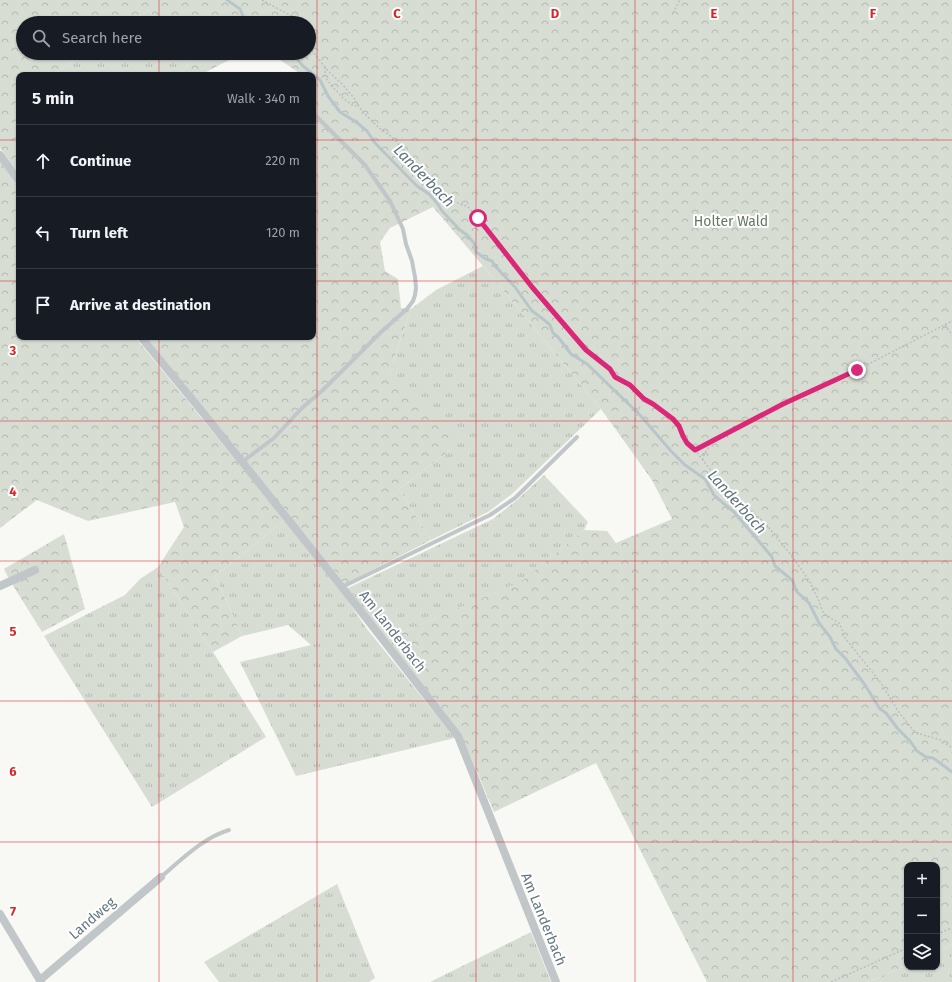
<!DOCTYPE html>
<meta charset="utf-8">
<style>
body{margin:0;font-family:"Fira Sans",sans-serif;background:#20242c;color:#f1f3f6}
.controls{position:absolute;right:12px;bottom:12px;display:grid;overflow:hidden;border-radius:8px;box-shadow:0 1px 3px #0004}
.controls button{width:36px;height:36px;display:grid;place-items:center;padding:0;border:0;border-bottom:1px solid #363941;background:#171b24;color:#f1f3f6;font:20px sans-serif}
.stop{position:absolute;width:12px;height:12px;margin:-9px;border:3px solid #db2777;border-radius:50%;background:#fff}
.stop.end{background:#db2777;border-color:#fff;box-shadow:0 1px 4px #0008}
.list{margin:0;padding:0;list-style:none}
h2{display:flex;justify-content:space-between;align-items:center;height:52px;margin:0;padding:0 16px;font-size:17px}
h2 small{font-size:13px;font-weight:400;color:#9ea1a6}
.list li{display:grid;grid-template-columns:26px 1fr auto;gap:12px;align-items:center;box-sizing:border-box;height:72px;padding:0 16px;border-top:1px solid #363941}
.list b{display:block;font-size:15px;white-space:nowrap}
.list em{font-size:13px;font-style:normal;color:#9ea1a6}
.icon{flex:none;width:22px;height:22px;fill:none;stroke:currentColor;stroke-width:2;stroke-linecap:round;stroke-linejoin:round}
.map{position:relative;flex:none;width:952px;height:982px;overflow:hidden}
.search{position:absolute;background:#171b24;box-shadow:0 1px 3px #0004;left:16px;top:16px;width:300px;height:44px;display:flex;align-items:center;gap:10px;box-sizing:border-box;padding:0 14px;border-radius:22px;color:#9ea1a6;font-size:15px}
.panel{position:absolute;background:#171b24;box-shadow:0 1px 3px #0004;left:16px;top:72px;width:300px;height:268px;border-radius:8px}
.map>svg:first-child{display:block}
.grass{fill:url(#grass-tufts)}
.forest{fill:url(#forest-crowns)}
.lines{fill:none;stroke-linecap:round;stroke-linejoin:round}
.stream{stroke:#b8c6c9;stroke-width:3}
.path{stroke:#bbbec0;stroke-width:1.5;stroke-dasharray:2 2;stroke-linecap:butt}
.lane{stroke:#c1c6c9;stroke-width:4}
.street{stroke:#c1c6c9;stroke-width:8}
.route{stroke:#db2777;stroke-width:5}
.grid{fill:none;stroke:#d62828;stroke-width:1;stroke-opacity:0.55}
.labels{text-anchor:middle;stroke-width:4;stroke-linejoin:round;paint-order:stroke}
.park-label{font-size:14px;fill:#677862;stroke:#fff}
.street-label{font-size:14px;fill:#637680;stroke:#fff}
.water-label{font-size:15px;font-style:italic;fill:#5e757b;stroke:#fff}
.grid-label{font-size:13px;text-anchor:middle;font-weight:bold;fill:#d62828;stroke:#fff;stroke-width:4;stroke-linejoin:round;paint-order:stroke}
</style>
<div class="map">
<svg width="952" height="982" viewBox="0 0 952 982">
<defs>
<pattern id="grass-tufts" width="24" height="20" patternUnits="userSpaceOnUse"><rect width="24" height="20" fill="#d8ddd4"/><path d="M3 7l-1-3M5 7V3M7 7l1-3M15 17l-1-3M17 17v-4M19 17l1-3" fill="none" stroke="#b3b8b1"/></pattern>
<pattern id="forest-crowns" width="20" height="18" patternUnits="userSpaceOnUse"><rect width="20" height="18" fill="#d8ddd4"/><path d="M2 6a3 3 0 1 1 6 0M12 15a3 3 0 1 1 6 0" fill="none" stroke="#b3b8b1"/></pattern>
</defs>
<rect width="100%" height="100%" fill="#f8f8f5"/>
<g class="grass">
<path d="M149 10 158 23H129Z"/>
<path d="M85 53H179L188 67 176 75H52Z"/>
<path d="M483 266 601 409 512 494 488 512 431 540 399 489 450 450 389 373 411 309 436 290Z"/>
<path d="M544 475 588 522 584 530 523 581 386 639 348 588 493 519 517 500Z"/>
<path d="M285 520 340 589 367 629 455 738 296 776 240 662 311 645 288 625 242 636 215 576Z"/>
<path d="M158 567 213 652 266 737 152 807 44 636 125 595 140 579Z"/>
<path d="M337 884 375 978 369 982H219L204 962Z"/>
<path d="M531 932 551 982H430Z"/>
<path d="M952 945V982H868L907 965V967H937V952Z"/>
</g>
<g class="forest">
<path d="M0 0H952V945L937 952V865H907V965L868 982H707L596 763 494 812 461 734 386 639 522 581 584 530 607 531 616 543 672 519 652 480 601 409 483 266 433 207 390 228 380 242 385 271 398 279 401 308 411 309 389 373 453 432 450 450 399 489 431 540 345 584 146 337H313V75H302L270 53H309V23H158L149 10 129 23H23V53H85L52 75H19V174L0 148Z"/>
<path d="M179 53H243L200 75H176L188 67Z"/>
<path d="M0 161 19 188V337H135L285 520 215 576 242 636 213 652 158 567 184 527 175 502 88 521 37 500 0 528Z"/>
<path d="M64 534 85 609 42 632 9 579 4 569Z"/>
</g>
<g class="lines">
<g class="stream">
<path d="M227 0 240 9 245 21 247 23"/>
<path d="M292 53 303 66 320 80 328 96 340 112 356 122 367 131 375 143 417 186 429 194 437 203 442 211 460 230 467 235 474 243 476 252 486 259 492 261 495 266 515 287 532 311 543 319 550 325 553 333 558 337 571 354 587 364 640 415 671 451 685 465 705 479 714 495 723 503 734 512 772 557 775 566 793 581 796 591 809 603 819 623 830 637 836 649 845 658 865 685 880 709 886 713 898 729 910 741 917 751 926 757 933 758 940 763 952 772"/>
</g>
<g class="path">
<path d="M262 0 295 18 297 23"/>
<path d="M673 13 680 0"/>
<path d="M309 47 328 71 343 85 354 98 362 111 378 127 392 137 448 198 462 205 467 206 478 218 532 287 586 350 610 369 615 377 630 385 644 399 653 404 666 413 679 425 683 436 687 443 695 450 723 486 732 495 765 523 791 555 810 582 819 601 822 610 824 614 839 623 842 629 845 638 881 683 898 711 914 731 920 734 941 740 952 748"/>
<path d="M325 67V77L331 85 343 98 352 105 359 106"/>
<path d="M945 325 952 335"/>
<path d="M635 420 640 406"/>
<path d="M695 450 783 404 857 370 952 321"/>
<path d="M703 460 704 455 711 443"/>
<path d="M937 934 952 928"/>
<path d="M831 982 907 948"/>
</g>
<g class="lane">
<path d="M242 462 274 438 302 408 323 390 380 333 407 309 413 301 415 295 416 288 415 277 412 261 406 244 403 229 390 201 365 165 313 113"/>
<path d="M342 587 490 515 515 498 577 437"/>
<path d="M161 877C181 860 204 837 229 830"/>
</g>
<g class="street">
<path d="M0 155 19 181"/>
<path d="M141 337 204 414 342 587 458 736 556 982"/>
<path d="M0 586 35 570"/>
<path d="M0 914 41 982"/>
<path d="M40 980 161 877"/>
</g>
</g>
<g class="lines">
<path class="route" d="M478 218 532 287 586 350 610 369 615 377 630 385 644 399 653 404 673 419 679 426 683 436 687 443 695 450 783 404 857 370"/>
</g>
<path class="grid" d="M159 0V23M317 0V982M476 0V982M635 0V982M793 0V982M159 53V75M0 140H19M313 140H952M0 281H19M313 281H952M159 337V982M0 421H952M0 561H952M0 701H952M0 842H952"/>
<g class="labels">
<g class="park-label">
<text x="731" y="226">Holter Wald</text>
</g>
<g class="street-label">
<text transform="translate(393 631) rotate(52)" y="5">Am Landerbach</text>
<text transform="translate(92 918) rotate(-41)" y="5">Landweg</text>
<text transform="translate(544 919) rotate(68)" y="5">Am Landerbach</text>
</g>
<g class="water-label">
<text transform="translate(424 176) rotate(46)" y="5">Landerbach</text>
<text transform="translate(737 502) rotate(48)" y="5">Landerbach</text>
</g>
</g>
<g class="grid-label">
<text x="397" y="18">C</text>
<text x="555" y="18">D</text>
<text x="714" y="18">E</text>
<text x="873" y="18">F</text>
<text x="13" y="355">3</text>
<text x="13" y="496">4</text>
<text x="13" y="636">5</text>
<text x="13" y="776">6</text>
<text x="13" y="916">7</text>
</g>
</svg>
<div class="controls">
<button>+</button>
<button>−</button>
<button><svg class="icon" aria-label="layers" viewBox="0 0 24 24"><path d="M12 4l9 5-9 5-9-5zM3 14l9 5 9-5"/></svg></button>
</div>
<div class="stop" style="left:478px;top:218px"></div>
<div class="stop end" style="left:857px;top:370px"></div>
<div class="search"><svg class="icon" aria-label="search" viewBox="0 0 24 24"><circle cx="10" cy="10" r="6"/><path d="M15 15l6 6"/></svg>Search here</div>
<section class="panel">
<h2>5 min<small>Walk · 340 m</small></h2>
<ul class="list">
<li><svg class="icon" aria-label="ahead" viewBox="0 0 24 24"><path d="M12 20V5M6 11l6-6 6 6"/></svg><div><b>Continue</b></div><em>220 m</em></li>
<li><svg class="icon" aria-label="left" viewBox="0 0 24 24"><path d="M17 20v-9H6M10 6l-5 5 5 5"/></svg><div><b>Turn left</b></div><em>120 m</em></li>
<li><svg class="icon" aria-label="arrive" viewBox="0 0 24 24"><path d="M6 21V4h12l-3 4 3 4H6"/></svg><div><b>Arrive at destination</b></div></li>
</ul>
</section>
</div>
